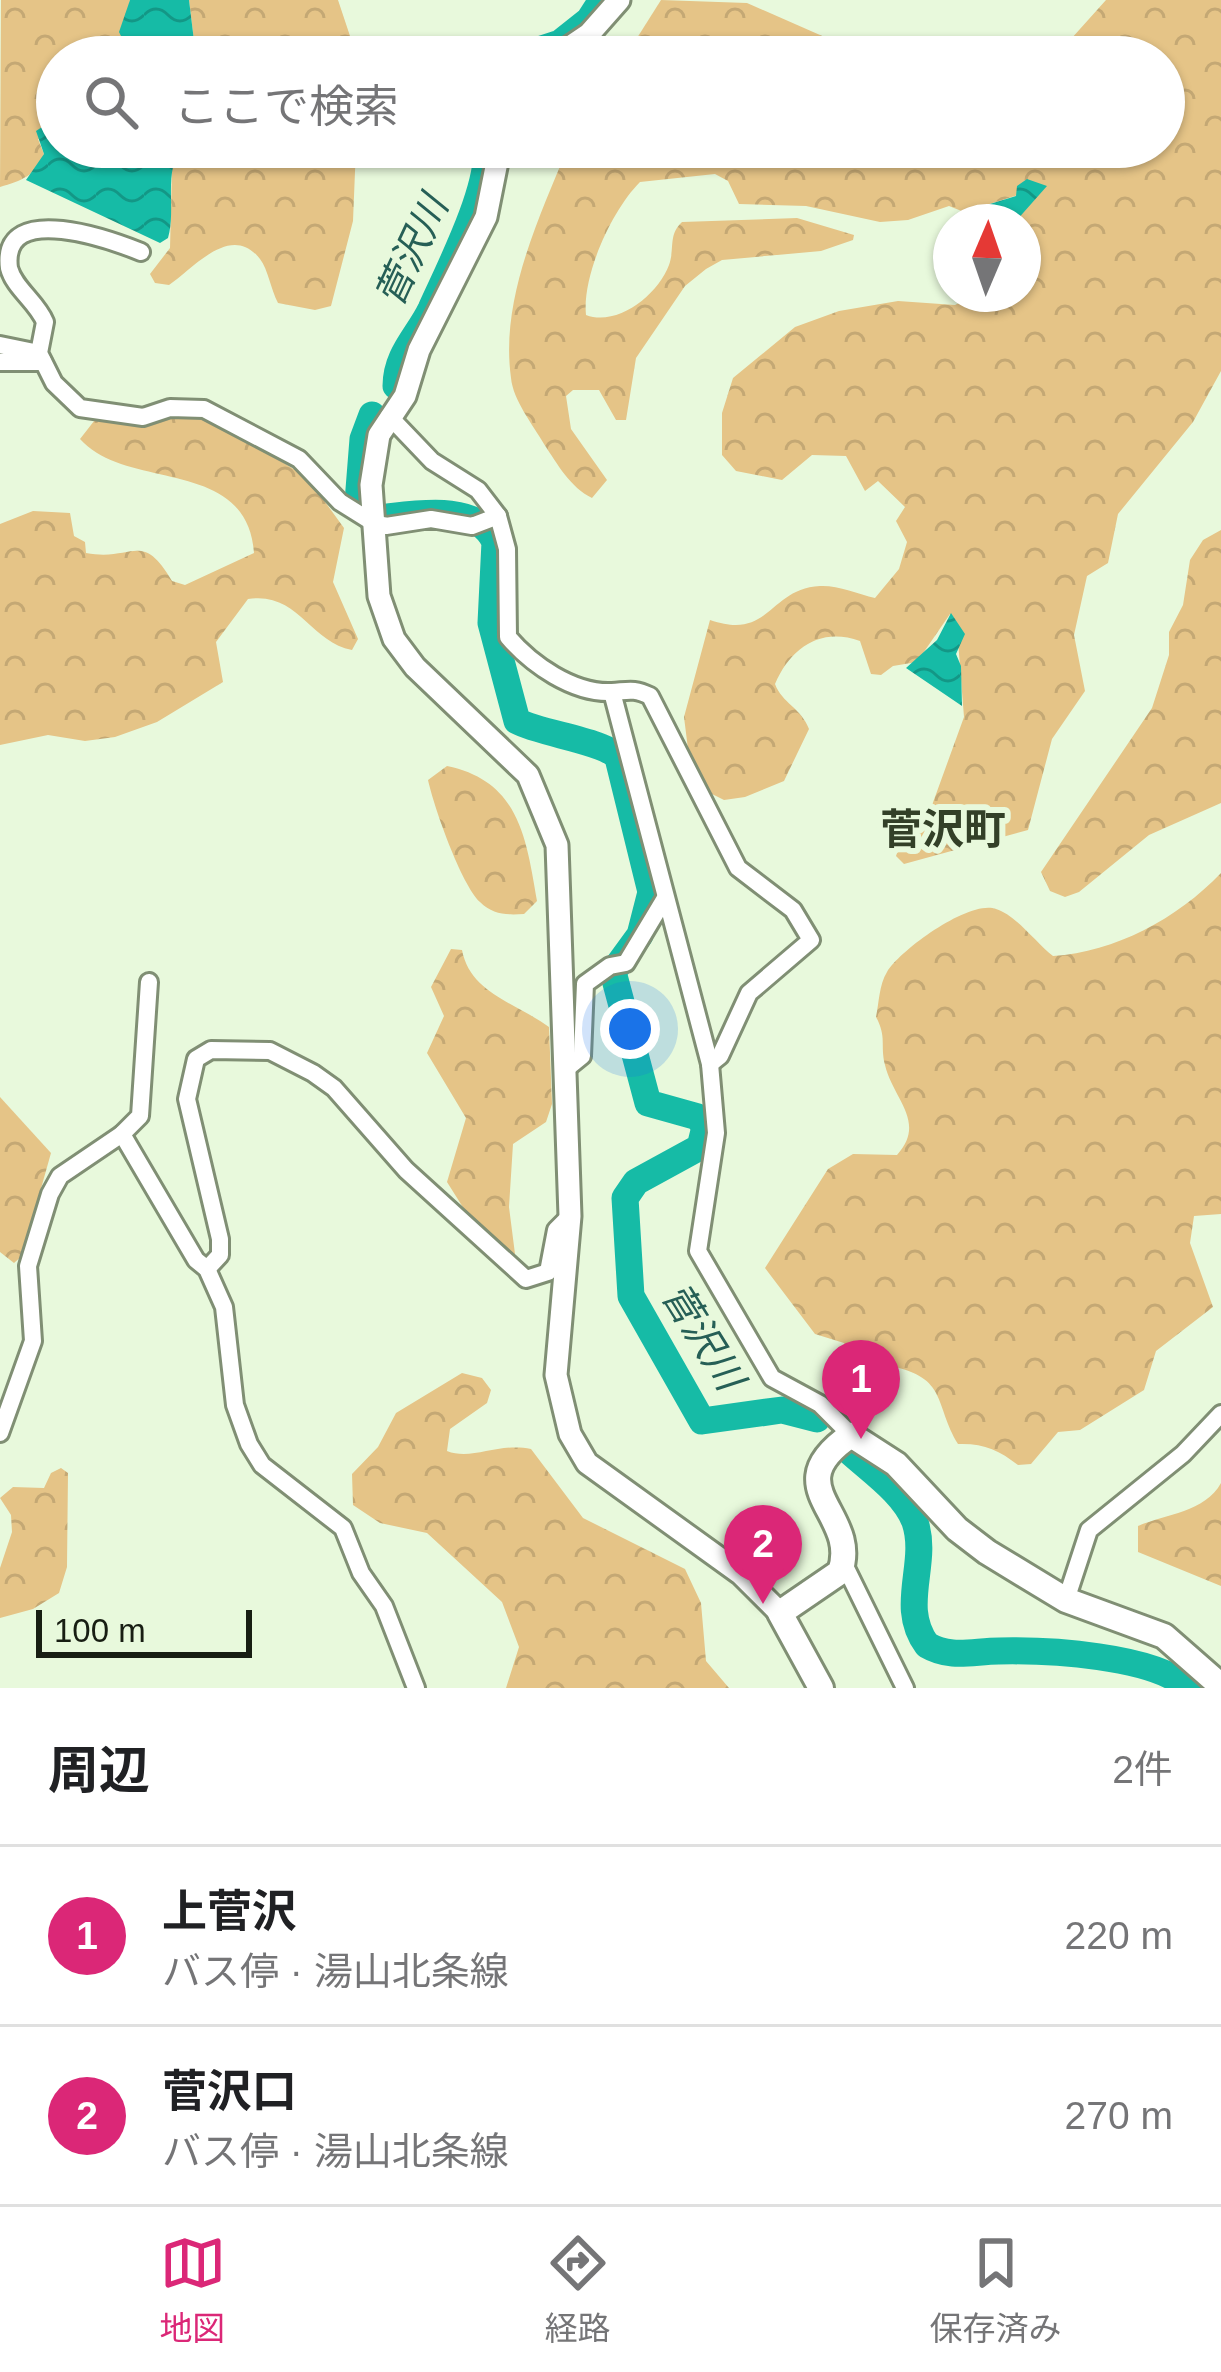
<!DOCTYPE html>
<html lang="ja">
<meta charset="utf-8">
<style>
body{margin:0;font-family:Helvetica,"Noto Sans JP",sans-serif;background:#f2f2f2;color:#202124}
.compass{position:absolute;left:933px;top:204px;width:108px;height:108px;border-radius:50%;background:#fff;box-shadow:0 3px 9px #0004;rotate:2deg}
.scale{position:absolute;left:36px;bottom:30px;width:216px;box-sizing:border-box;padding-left:12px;border:6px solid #181e13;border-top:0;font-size:33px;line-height:42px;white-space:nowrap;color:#181e13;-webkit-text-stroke:9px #e8f9dc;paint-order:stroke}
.you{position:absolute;left:630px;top:1029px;width:42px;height:42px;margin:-30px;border:9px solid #fff;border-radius:50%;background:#1a73e8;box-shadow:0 0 0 18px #1a73e833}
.badge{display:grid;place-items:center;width:78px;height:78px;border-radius:50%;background:#db2777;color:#fff;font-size:39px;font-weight:700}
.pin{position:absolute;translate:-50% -99px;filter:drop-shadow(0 3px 6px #0008)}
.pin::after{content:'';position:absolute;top:63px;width:42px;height:36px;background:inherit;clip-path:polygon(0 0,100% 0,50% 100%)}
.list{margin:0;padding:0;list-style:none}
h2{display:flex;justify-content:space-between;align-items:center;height:156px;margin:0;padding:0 48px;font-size:51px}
h2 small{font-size:39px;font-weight:400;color:#757577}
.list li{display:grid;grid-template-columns:78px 1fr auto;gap:36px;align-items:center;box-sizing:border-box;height:180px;padding:0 48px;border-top:3px solid #e0e0e0}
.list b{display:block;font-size:45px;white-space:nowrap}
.list p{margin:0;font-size:39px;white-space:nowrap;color:#757577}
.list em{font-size:39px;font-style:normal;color:#757577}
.icon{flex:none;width:66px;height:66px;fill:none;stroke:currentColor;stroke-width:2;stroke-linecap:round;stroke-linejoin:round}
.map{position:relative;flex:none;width:1221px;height:1688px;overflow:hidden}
.search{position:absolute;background:#fff;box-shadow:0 3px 9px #0004;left:36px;right:36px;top:36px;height:132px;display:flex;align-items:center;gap:30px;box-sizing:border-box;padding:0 42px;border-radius:66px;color:#757577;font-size:45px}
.sheet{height:516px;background:#fff}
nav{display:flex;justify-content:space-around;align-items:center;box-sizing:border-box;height:168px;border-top:3px solid #e0e0e0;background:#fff;font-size:33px;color:#757577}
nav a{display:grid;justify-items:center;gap:6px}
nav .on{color:#db2777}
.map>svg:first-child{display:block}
.forest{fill:url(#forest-crowns)}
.water{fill:url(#water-waves)}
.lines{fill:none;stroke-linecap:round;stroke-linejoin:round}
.river{stroke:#16bba6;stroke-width:27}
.minor-casing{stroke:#808f74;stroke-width:22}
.tertiary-casing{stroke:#808f74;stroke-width:27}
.secondary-casing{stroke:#808f74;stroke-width:30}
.minor{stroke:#fff;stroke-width:16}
.tertiary{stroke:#fff;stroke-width:21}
.secondary{stroke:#fff;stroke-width:24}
.labels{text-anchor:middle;stroke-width:12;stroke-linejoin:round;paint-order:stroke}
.water-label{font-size:39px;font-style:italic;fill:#265f56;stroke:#e8f9dc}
.quarter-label{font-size:42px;font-weight:bold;fill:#334028;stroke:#e8f9dc}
</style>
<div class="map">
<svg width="1221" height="1688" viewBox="0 0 1221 1688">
<defs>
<pattern id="forest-crowns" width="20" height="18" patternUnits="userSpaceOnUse" patternTransform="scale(3)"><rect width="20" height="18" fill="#e5c487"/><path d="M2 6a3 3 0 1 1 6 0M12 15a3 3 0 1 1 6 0" fill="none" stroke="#c4a874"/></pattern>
<pattern id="water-waves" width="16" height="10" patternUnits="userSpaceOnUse" patternTransform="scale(3)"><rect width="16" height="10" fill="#16bba6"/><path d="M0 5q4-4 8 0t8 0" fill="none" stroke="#139786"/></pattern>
</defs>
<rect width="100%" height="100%" fill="#e8f9dc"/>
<g class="forest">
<path d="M1 0H130L119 57H57V140L38 139 44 154C37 175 21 181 0 187Z"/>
<path d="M189 0H338L357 57H196Z"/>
<path d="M661 0 747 3 870 57H625Z"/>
<path d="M1106 0H1221V371L1193 422 1118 514 1108 563 1087 576 1074 635 1085 691 1052 739 1028 830 904 864 896 856 901 841 927 819 964 717 958 641 950 614 917 662 893 666 881 675 871 674 860 641C821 627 791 647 775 684 782 703 801 708 809 729L784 781 745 797 724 800 708 792 690 765 684 717 710 620C771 641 768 589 820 586 837 585 858 594 875 598L899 569 907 542 896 521 905 507 878 481 865 491 846 456 812 455 782 480 736 471 722 455V413L733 378 795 327 839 311 898 301 955 305 977 294H1023V222H1015L1016 216 1046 186 964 212 949 206 908 220 880 222 806 206 739 204 728 181 715 174 640 182C612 210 582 275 586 315 617 327 658 295 669 265 675 248 668 235 682 222L797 218 854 235 853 240 821 251 722 260 706 269 685 286 636 358 626 420H616L599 390H573L566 396 571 429 607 480 592 498C570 487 558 465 544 444 533 425 513 400 511 378 500 299 539 218 568 147H1164V57H1027L1071 39Z"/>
<path d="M183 147H356L353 221 331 306 315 310 278 303C271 290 268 269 260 259 231 222 194 268 169 285L155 283 150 274 170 248 172 168Z"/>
<path d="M98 416 207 417 307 477 344 528 333 582 358 639 352 650C310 642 298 591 248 599L216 642 223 682 157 722 115 737 85 741 48 735 0 745V524L33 511 70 513 74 536 85 542 86 553C134 562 141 529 172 581L185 585 254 553C247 456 127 492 80 439Z"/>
<path d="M1221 530V803L1149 835 1079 892 1065 897 1050 891 1041 872 1152 708 1169 655V632L1183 605 1190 560 1203 540Z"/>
<path d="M447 766C519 781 526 837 537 901L524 914C507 915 493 915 480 902 461 884 434 807 428 780Z"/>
<path d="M1221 873V1214L1194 1216 1190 1243 1213 1307 1156 1351 1144 1390 1080 1430 1058 1432 1031 1464 1018 1465C999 1450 983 1443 958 1444 934 1404 948 1378 891 1366L876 1376H857L844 1343 815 1334 765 1268 828 1169 853 1154 897 1155C927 1122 893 1099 885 1065 880 1045 887 1037 876 1017 879 1003 879 985 887 972 900 950 970 899 996 909 1016 915 1036 943 1053 956 1115 952 1177 919 1221 873Z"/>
<path d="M451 949 462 950C470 993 516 1003 549 1027L552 1104 546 1122 513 1144 509 1207 515 1254 479 1251 464 1209 447 1182 466 1118 427 1053 444 1016 431 987Z"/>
<path d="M0 1097 51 1153 22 1256 14 1263 0 1252Z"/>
<path d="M462 1373 482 1378 491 1390 487 1403 450 1429 447 1451C472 1461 499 1442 531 1449L583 1518 685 1569 701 1603 706 1661 729 1688H506L519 1647 502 1602 427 1533 380 1523 353 1505 352 1474 378 1447 396 1413Z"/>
<path d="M61 1468 68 1473 67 1567 59 1593 33 1609 0 1618V1568L12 1532 11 1515 0 1498 13 1487 44 1488 51 1473Z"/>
<path d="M1221 1483V1586L1138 1552V1526C1166 1514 1205 1512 1221 1483Z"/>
</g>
<g class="water">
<path d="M130 0H189L196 57H119L125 44 119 32Z"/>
<path d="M42 127 57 140V147H183C162 170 177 209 168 238L160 243 26 180 44 154 36 131Z"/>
<path d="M1027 179 1047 186 1015 222H974L964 212 1016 196 1017 186Z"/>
<path d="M951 613 965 634 956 654 961 666 962 706 906 668 937 640Z"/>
</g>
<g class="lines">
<g class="river">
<path d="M517 57 560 43 589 20 602 0"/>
<path d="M396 386C396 354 418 336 431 309 449 269 491 187 486 147"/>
<path d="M358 502 363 439 372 415"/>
<path d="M388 517C421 513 479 504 495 542L491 623 517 721C541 734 607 741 618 758L651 892 640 935 613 972 648 1103 698 1117 705 1127 700 1147 636 1182 625 1198 631 1296 702 1421 782 1410 817 1419"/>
<path d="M849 1451C871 1471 905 1494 915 1522 929 1564 898 1606 927 1645 951 1659 973 1651 999 1651 1047 1650 1153 1655 1189 1688"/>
</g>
<defs>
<g id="minor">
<path d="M141 252C116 242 0 198 9 268 14 288 37 302 45 322L39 353 54 383 80 408 143 417 170 408 204 409 299 459 340 502 372 522 386 526 431 519 472 526 498 516"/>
<path d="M0 345 39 353"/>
<path d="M0 362H43"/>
<path d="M389 416 432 461 478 490 498 516 507 549 508 637C531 664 573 694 612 692 628 691 634 688 650 696L738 868 793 910 811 940 749 993 720 1056 710 1064"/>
<path d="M612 692 710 1064 716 1133 698 1251 772 1378 820 1404 851 1435"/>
<path d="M566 1069 582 1056 585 984 610 966 626 963 665 898"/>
<path d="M122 1134 196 1260 207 1269 224 1307 235 1405 249 1444 262 1465 343 1528 361 1573 384 1606 416 1688"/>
<path d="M207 1269 220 1255V1239L187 1099 196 1059 211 1050 270 1051 313 1073 334 1088 406 1170 526 1279 548 1272 556 1230 570 1216"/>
<path d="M0 1433 33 1341 28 1266 50 1194 60 1176 122 1134 140 1116 149 982"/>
<path d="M843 1562 905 1688"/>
<path d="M1066 1600 1089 1530 1183 1454 1221 1414"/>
</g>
<g id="tertiary">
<path d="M555 57 589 34 619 0"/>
<path d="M500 147 486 217 419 350 405 396 379 435 371 485 379 596 394 639 415 667 528 775 557 845 570 1216 556 1375 570 1434 587 1463 741 1574 780 1613"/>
</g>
<path id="secondary" d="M821 1688 780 1613 840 1572C861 1513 773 1488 851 1435L896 1464 957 1529 987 1552 1066 1600 1164 1636 1221 1686"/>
</defs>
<use href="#minor" class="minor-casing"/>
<use href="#tertiary" class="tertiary-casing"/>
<use href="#secondary" class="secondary-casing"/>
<use href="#minor" class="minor"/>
<use href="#tertiary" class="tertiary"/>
<use href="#secondary" class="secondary"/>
</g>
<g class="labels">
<g class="water-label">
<text transform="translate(411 251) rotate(-65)" y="14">菅沢川</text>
<text transform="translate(703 1336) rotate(58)" y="14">菅沢川</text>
</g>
<g class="quarter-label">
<text x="943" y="844">菅沢町</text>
</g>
</g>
</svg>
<svg class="compass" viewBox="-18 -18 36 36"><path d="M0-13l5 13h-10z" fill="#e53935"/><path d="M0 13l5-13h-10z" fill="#757577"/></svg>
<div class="scale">100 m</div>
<div class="you"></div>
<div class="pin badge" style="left:861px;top:1439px">1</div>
<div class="pin badge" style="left:763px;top:1604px">2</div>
<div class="search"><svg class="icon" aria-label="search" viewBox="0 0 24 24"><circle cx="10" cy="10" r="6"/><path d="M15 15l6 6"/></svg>ここで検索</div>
</div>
<section class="sheet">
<h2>周辺<small>2件</small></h2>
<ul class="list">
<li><span class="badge">1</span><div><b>上菅沢</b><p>バス停 · 湯山北条線</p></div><em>220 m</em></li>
<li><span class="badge">2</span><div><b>菅沢口</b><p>バス停 · 湯山北条線</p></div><em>270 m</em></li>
</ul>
</section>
<nav>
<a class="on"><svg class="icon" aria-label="map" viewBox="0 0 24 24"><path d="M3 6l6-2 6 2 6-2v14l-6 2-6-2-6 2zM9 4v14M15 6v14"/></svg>地図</a>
<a><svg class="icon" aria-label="directions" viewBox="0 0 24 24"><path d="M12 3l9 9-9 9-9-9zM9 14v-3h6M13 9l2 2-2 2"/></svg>経路</a>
<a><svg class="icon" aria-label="saved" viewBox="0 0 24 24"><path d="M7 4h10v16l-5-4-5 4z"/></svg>保存済み</a>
</nav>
